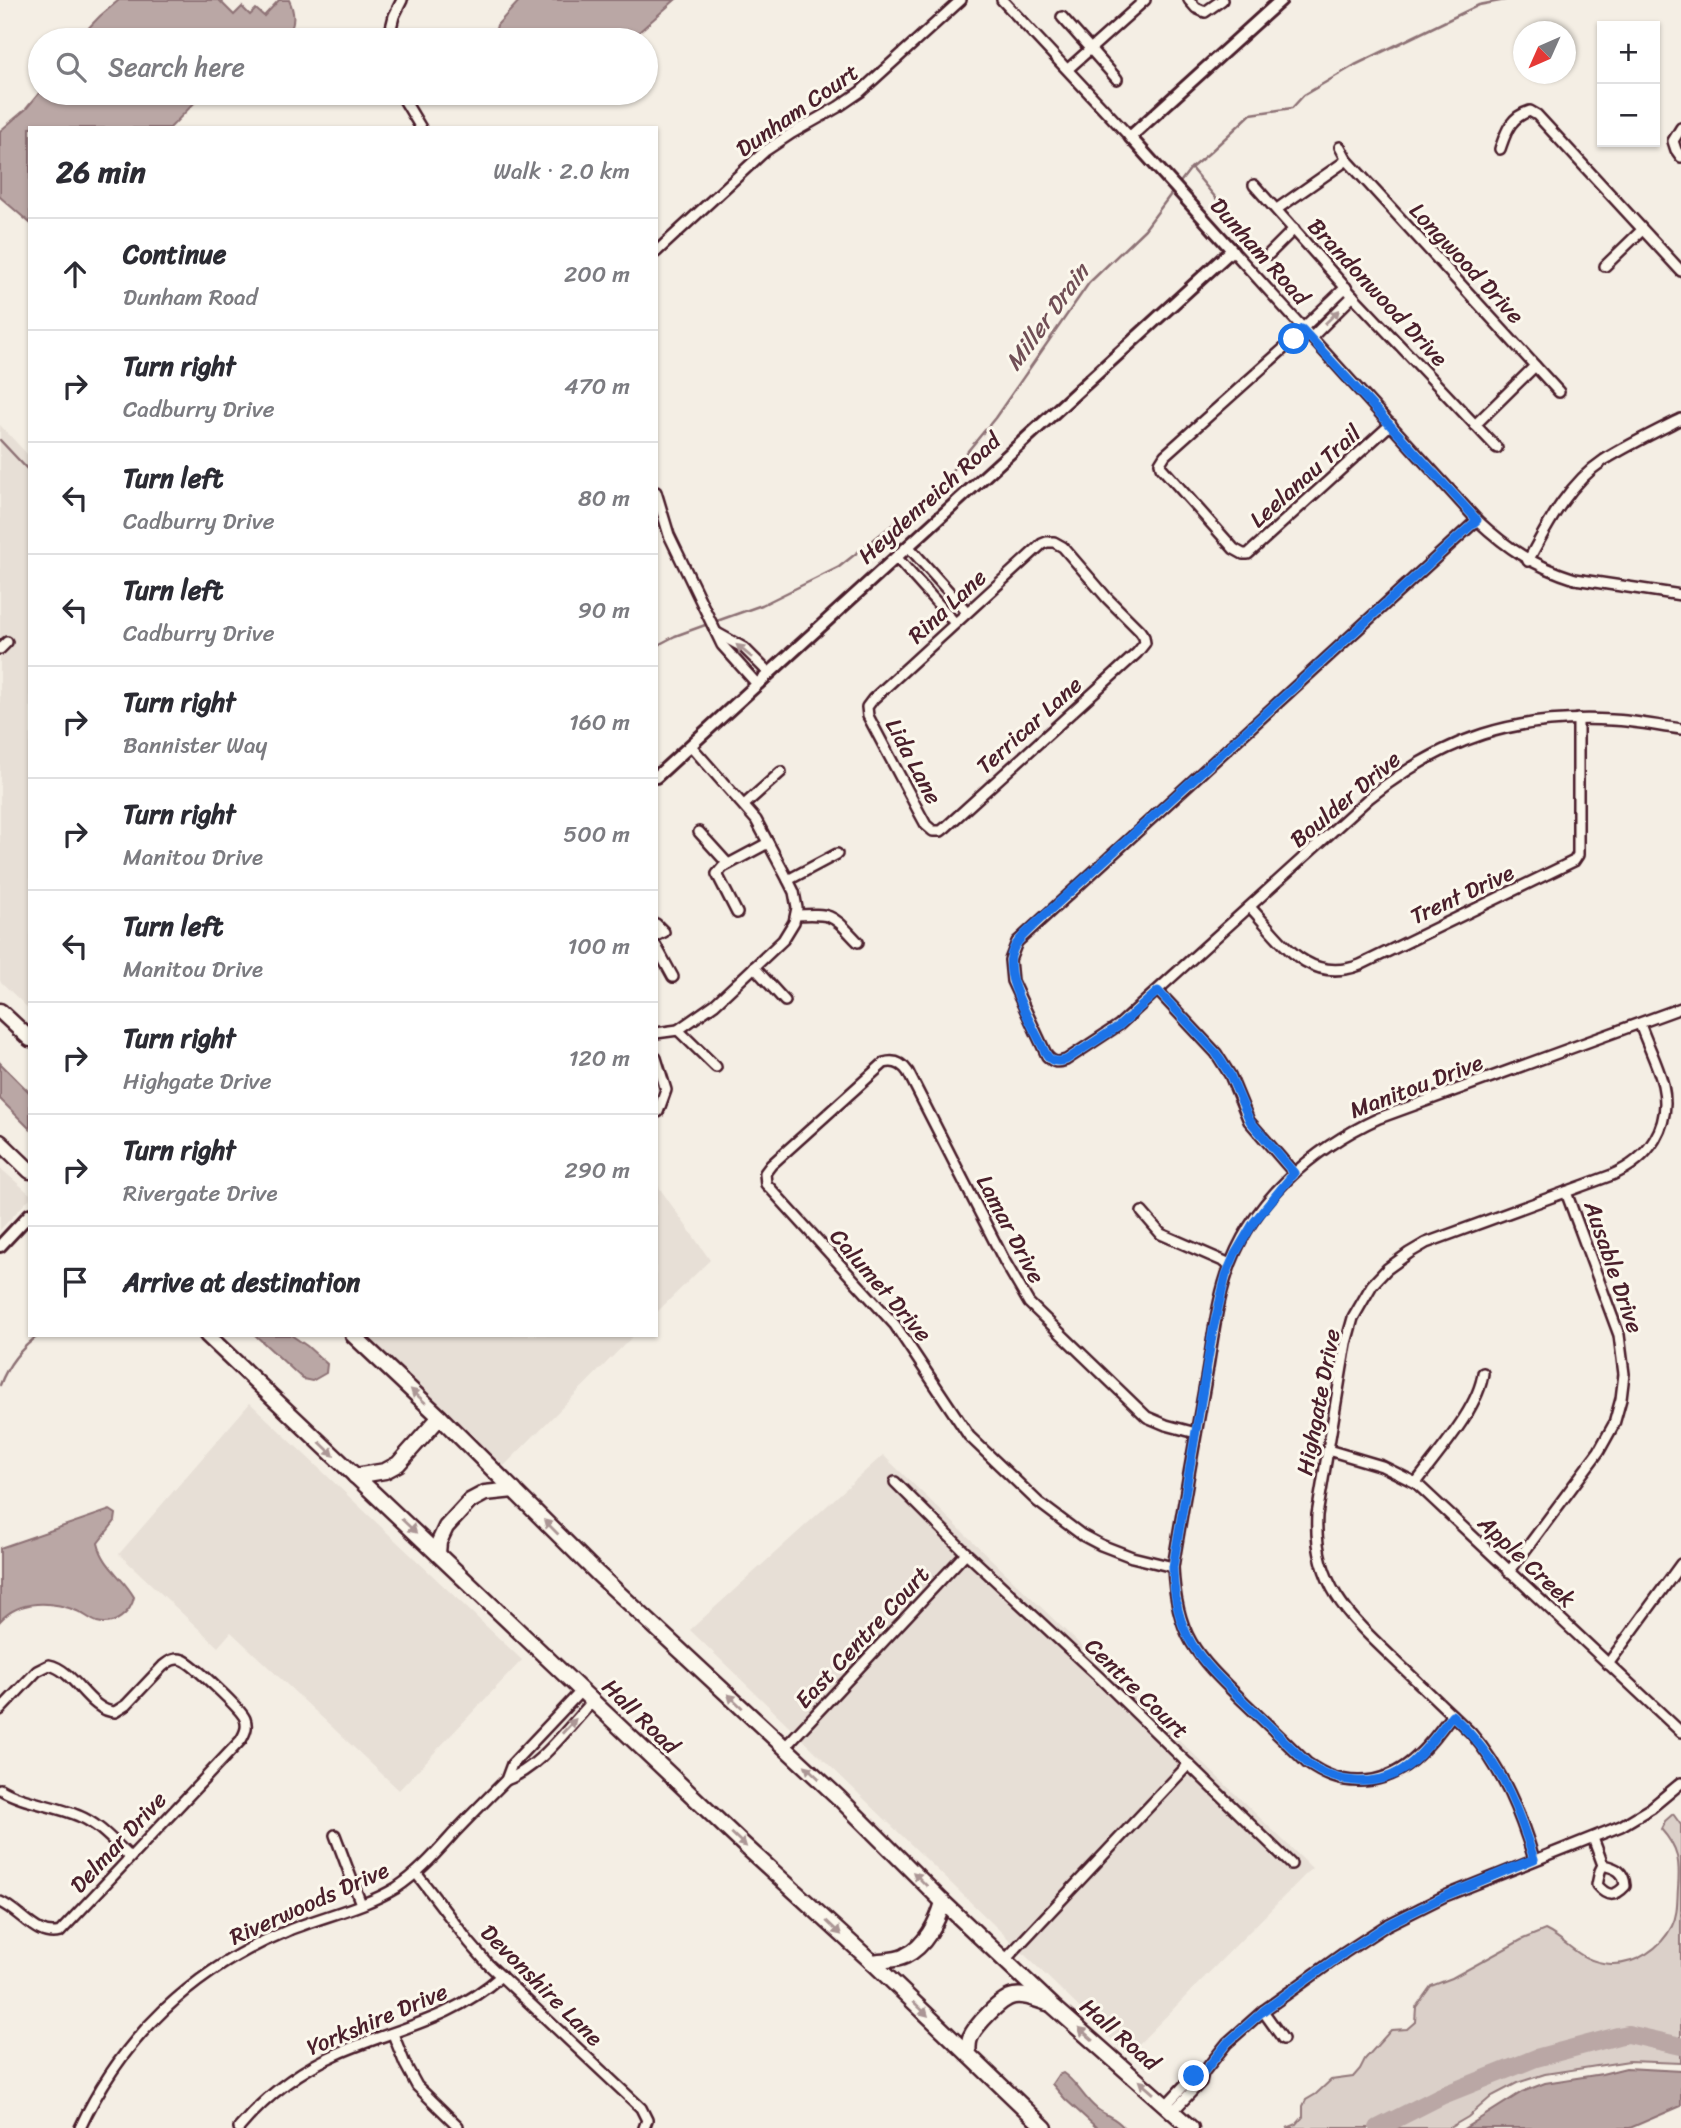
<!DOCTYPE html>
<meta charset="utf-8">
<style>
body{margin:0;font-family:Sriracha,sans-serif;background:#f2f2f3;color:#2b2b33}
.controls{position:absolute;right:21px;top:21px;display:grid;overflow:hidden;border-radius:0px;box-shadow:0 2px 5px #0004}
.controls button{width:63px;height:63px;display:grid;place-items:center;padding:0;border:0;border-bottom:2px solid #e1e1e2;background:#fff;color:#2b2b33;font:35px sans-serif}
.compass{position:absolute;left:1513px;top:21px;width:63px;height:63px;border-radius:50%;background:#fff;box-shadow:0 2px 5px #0004;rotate:225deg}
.stop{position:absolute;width:21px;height:21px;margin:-16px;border:5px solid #1a73e8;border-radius:50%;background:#fff}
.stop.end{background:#1a73e8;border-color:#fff;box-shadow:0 2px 7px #0008}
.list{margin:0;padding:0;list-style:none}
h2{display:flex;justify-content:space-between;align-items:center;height:91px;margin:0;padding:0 28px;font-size:30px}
h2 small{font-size:23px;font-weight:400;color:#7c7c81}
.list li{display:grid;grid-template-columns:46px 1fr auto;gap:21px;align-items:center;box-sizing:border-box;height:112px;padding:0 28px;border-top:2px solid #e1e1e2}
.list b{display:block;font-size:26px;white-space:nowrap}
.list p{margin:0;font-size:23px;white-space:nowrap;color:#7c7c81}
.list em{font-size:23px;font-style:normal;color:#7c7c81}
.icon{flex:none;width:38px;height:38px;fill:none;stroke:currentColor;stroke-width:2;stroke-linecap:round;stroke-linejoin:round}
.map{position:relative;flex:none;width:1681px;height:2128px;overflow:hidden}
.search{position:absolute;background:#fff;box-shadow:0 2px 5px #0004;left:28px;top:28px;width:630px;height:77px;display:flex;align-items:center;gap:18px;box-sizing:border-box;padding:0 24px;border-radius:38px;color:#7c7c81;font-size:26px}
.panel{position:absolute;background:#fff;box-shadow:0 2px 5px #0004;left:28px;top:126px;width:630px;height:1211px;border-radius:0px}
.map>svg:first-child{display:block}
.built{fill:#e7dfd6}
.green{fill:#dbd0c9;stroke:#92787a;stroke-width:2}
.water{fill:#baa7a5;stroke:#8d7174;stroke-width:2}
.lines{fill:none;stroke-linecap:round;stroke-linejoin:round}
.stream{stroke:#8d7174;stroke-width:2.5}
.river{stroke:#baa7a5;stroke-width:18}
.minor-casing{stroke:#4a1f2b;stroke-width:14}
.tertiary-casing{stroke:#4a1f2b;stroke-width:16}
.trunk-casing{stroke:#4a1f2b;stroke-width:19}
.minor{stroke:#fbf7ec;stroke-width:9}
.tertiary{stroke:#fbf7ec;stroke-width:10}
.trunk{stroke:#fbf7ec;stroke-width:14}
.oneway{fill:#ab9695}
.route{stroke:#1a73e8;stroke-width:9}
.labels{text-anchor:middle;stroke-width:6;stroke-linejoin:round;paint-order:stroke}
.street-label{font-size:23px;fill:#4a1f2b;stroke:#fbf7ec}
.water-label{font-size:24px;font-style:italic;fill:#714f56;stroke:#fbf7ec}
</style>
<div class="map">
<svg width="1681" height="2128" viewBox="0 0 1681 2128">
<rect width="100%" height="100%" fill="#f4eee4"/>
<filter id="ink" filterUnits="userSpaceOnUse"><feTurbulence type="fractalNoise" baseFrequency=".0143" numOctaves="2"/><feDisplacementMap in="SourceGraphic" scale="14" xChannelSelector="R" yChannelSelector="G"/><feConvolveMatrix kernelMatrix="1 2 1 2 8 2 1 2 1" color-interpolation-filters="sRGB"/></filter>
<g filter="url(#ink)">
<g class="built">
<path d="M0 425 30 457V1010L0 981Z"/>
<path d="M0 1168 30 1194V1198L0 1230Z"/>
<path d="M656 1183 710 1260 656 1313Z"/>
<path d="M364 1335H634L504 1466Z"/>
<path d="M250 1403 522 1660 399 1790 231 1632 218 1647 119 1554Z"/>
<path d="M883 1455 1312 1868 1128 2055 690 1630Z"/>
</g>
<path class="green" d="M1673 1814 1681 1825V2063L1629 2061 1545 2074 1517 2083 1492 2096 1468 2117 1449 2128H1287L1297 2124 1303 2117V2106L1306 2100 1316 2094 1331 2080 1353 2077 1360 2069 1365 2059 1391 2030 1407 2029 1415 2022 1416 2007 1431 1986 1452 1978 1523 1939 1545 1930C1570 1942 1578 1962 1611 1964 1636 1965 1661 1948 1672 1926 1678 1914 1677 1901 1678 1888 1680 1863 1679 1849 1661 1829L1665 1821Z"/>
<g class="water">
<path d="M119 0H219L234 15 242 7 250 15 256 9 264 16 279 0H289C296 15 295 29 283 40H77L100 16Z"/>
<path d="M520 0H675L630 40H493L497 25Z"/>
<path d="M40 92V93H204L170 128H30V223L0 197V131L26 109Z"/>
<path d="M532 93H569C555 102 546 102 532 93Z"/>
<path d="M0 1063 30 1093V1129L0 1099Z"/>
<path d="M255 1335H291L307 1346 327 1364 326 1373 312 1381 303 1379Z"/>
<path d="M110 1510 116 1514 115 1521 98 1543C103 1566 123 1577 134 1597 131 1613 114 1627 97 1622 91 1620 84 1614 77 1611 52 1601 20 1599 0 1621V1548Z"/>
<path d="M1626 2068 1681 2071V2106L1630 2128H1465L1522 2092 1545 2083 1602 2074Z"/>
<path d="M1063 2073C1077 2082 1083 2098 1096 2108 1105 2116 1116 2117 1124 2128H1097L1065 2099 1052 2084 1058 2075Z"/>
</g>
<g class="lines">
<g class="stream">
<path d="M1191 168 1225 209"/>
<path d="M1178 185 1191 168 1208 154 1251 114 1292 108 1304 95 1355 65 1479 5 1505 0"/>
<path d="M0 440 30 472"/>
<path d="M714 622 762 605 839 567 935 491 995 418 1089 283 1145 229 1174 190"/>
<path d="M656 646 675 636 708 624"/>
<path d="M0 1385C8 1364 21 1348 39 1335"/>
</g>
<path class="river" d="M1378 2128 1441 2096 1536 2058 1618 2036 1628 2034 1681 2046"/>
<defs>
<g id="minor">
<path d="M1002 0 1130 137"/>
<path d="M1189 0 1196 8 1205 12 1222 0"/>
<path d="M1062 17 1117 79"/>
<path d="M388 40 394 16 402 0"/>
<path d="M1068 69 1145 0"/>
<path d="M400 93 421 128"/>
<path d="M1681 128 1673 141 1676 150 1681 157"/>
<path d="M1340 147 1347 160 1559 392"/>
<path d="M1500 149C1506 132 1510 117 1530 111L1537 115 1681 271"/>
<path d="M1254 185 1353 296 1497 448"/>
<path d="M1277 209 1347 160"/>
<path d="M1232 250 1477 520C1508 549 1534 566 1575 579L1681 595"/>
<path d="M656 252 765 151 792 133 838 107 860 92 961 0"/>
<path d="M1269 254 1294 229"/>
<path d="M1605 266 1641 231"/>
<path d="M1346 287 1302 329 1300 334 1165 455 1160 463 1161 467 1234 549 1243 554H1248L1391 424"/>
<path d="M1311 338 1353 296"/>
<path d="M1475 425 1535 366"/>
<path d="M656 492 669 535 722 645 757 684"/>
<path d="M1477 520 1017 942 1010 960 1012 981 1047 1056C1054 1063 1057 1063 1066 1060L1119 1025 1369 798C1445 737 1515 715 1612 720 1635 721 1658 726 1681 729"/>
<path d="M1047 542H1054L1063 547 1107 598 1140 631 1144 637 1145 643 1137 653 946 827 941 831H933L926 825 920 814 868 716 867 707 873 699 1042 544Z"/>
<path d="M908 546 967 612"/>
<path d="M896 557 955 623"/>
<path d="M1528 561C1548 524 1568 484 1604 460 1628 445 1655 432 1681 419"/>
<path d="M717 633 744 648 769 673"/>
<path d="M0 649 7 642"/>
<path d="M744 805 781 772"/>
<path d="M699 832 728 864"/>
<path d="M788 880 837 854"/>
<path d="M1250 907C1281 940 1307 985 1360 965L1574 861 1578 855V719"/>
<path d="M737 913 717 874 723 867 768 843"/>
<path d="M796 915C834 913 832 915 858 942"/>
<path d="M656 924 664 932 656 936"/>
<path d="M656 946 673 977"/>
<path d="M754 967 785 1001"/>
<path d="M1158 991 1216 1053 1230 1075 1249 1121 1294 1173"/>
<path d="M678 1030 716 1067"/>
<path d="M656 1033 678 1030 715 1004 783 940 794 922 797 908 794 892 788 880 756 820 691 746"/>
<path d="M656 1058 666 1090 658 1112"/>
<path d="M1142 1212 1161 1234 1230 1264"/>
<path d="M1328 1450 1382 1466 1416 1483 1681 1732"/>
<path d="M895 1482 966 1553 1099 1677 1291 1864"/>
<path d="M1416 1483C1437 1454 1479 1408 1483 1373"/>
<path d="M1173 1567 1132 1557 1101 1545 1082 1535 1038 1502 969 1436 895 1325 770 1188 766 1184 765 1173 771 1165 884 1063C894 1060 902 1063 908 1072L1005 1262 1029 1303 1147 1417 1166 1425 1196 1433"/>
<path d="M1509 1572 1599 1451 1614 1424 1621 1399 1624 1374 1619 1335 1566 1192"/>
<path d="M1608 1664 1681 1564"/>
<path d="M0 1710 37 1671 49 1665C75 1670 89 1711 115 1712L126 1705 163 1666C169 1661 175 1657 183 1660 192 1663 242 1710 245 1719 248 1727 245 1733 241 1740L60 1932C37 1939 21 1911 0 1902"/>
<path d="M1452 1715C1428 1747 1402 1782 1358 1781 1338 1781 1323 1774 1307 1763 1286 1742 1265 1722 1244 1702 1197 1656 1176 1637 1173 1567 1183 1506 1194 1445 1205 1384 1212 1347 1215 1310 1227 1274 1250 1202 1313 1148 1379 1118L1681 1008"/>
<path d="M785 1747 966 1553"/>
<path d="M506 1780C540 1768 568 1727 593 1701"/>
<path d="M0 1789C23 1803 54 1805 79 1816 99 1824 114 1842 130 1857"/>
<path d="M335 1835 361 1904"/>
<path d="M1593 1838 1603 1865 1600 1871 1597 1885C1607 1897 1615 1897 1625 1886 1624 1871 1616 1868 1603 1865"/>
<path d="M1534 1859C1520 1813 1503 1770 1471 1733 1447 1710 1424 1688 1400 1665 1353 1620 1313 1587 1317 1515L1346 1343 1353 1318 1372 1285 1387 1269 1409 1253 1426 1243 1612 1175C1649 1159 1672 1126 1663 1085 1658 1065 1647 1044 1640 1024"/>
<path d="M416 1873 469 1942 488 1964 641 2108 647 2120 644 2128"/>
<path d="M1005 1960 1189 1764"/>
<path d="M1263 2011 1283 2039"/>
<path d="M393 2034 405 2064 417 2086 458 2126"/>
<path d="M1203 2073 1227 2043 1263 2011 1344 1953 1387 1925 1445 1896 1621 1826 1651 1808 1681 1783"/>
<path d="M1166 2105 1193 2076 1203 2073 1201 2082 1173 2111"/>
<path d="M80 2128C122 2037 194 1969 287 1931 323 1916 363 1908 396 1888 419 1873 436 1853 454 1833 471 1815 489 1797 506 1780L512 1764 582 1690"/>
<path d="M239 2128C266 2096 298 2071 337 2054 396 2028 450 2021 501 1976"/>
</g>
<g id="tertiary">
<path d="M656 777 1232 250 1130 137 1281 0"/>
<path d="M0 1246 30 1214"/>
</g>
<g id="trunk">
<path d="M0 1011 30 1039"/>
<path d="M0 1142 30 1171"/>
<path d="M207 1335 743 1844 872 1962 1045 2128"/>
<path d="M353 1335 440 1417 598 1574 839 1798 943 1902 1053 2006 1191 2128"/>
<path d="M355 1476 385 1471 398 1464 440 1417"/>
<path d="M438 1553 439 1542 446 1527 470 1501 485 1493 514 1490"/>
<path d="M872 1962C882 1960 896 1961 905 1956 925 1947 938 1921 943 1902"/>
<path d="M969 2055C968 2049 968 2044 970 2038 975 2026 1001 1998 1014 1996 1026 1994 1037 2000 1047 2003"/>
</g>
</defs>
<use href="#minor" class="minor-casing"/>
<use href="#tertiary" class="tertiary-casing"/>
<use href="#trunk" class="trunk-casing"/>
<use href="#minor" class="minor"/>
<use href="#tertiary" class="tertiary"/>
<use href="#trunk" class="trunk"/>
</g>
<defs><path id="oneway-solid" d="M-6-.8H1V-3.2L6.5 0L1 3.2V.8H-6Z" transform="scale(1.75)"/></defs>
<g class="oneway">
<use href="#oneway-solid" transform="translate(1332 317) rotate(-44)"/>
<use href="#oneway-solid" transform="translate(744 651) rotate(-140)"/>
<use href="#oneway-solid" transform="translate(418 1396) rotate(-137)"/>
<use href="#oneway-solid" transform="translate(327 1449) rotate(44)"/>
<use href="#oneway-solid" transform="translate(409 1526) rotate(43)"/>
<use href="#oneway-solid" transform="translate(551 1527) rotate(-135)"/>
<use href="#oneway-solid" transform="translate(735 1701) rotate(-137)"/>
<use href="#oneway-solid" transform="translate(569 1726) rotate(-47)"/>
<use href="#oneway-solid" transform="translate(812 1772) rotate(-137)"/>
<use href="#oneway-solid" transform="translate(739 1840) rotate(43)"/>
<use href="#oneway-solid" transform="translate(920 1879) rotate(-135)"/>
<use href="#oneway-solid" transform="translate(834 1928) rotate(43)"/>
<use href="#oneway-solid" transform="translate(921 2009) rotate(44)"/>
<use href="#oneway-solid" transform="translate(1086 2034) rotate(-139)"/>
<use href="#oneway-solid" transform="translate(1146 2087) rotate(-139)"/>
</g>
</g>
<g class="lines" filter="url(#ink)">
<path class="route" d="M1194 2076 1203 2073 1227 2043 1263 2011 1344 1953 1387 1925 1445 1896 1534 1859C1514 1797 1500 1761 1452 1715 1439 1732 1426 1751 1409 1765 1379 1789 1337 1785 1307 1763 1286 1742 1265 1722 1244 1702 1197 1657 1175 1636 1173 1567L1213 1330 1226 1275 1235 1254 1254 1222 1294 1173 1250 1121 1230 1075 1216 1053 1158 991 1119 1026 1066 1060C1053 1064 1048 1059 1043 1048 1032 1023 1001 976 1013 950 1017 940 1026 933 1034 925L1477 520 1302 329 1300 334 1294 339"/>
</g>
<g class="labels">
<g class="street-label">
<text transform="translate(797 110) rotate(-35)" y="8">Dunham Court</text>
<text transform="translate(1260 251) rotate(48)" y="8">Dunham Road</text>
<text transform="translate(1467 263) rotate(47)" y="8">Longwood Drive</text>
<text transform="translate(1378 292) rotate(47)" y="8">Brandonwood Drive</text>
<text transform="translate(1305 476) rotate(-42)" y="8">Leelanau Trail</text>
<text transform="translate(929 498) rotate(-42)" y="8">Heydenreich Road</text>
<text transform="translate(947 606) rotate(-43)" y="8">Rina Lane</text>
<text transform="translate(1029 725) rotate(-42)" y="8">Terricar Lane</text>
<text transform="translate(914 761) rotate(62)" y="8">Lida Lane</text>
<text transform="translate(1345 799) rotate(-40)" y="8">Boulder Drive</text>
<text transform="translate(1462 894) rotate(-25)" y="8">Trent Drive</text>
<text transform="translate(1416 1086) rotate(-21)" y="8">Manitou Drive</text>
<text transform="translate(1011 1229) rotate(62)" y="8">Lamar Drive</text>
<text transform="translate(1614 1267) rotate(71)" y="8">Ausable Drive</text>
<text transform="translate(881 1285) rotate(49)" y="8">Calumet Drive</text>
<text transform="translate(1318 1402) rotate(-79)" y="8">Highgate Drive</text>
<text transform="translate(1527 1561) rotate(43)" y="8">Apple Creek</text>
<text transform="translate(862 1637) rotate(-47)" y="8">East Centre Court</text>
<text transform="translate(1137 1688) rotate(44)" y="8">Centre Court</text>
<text transform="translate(641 1716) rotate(44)" y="8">Hall Road</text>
<text transform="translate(118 1842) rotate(-47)" y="8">Delmar Drive</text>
<text transform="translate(309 1903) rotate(-24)" y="8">Riverwoods Drive</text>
<text transform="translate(542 1985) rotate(45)" y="8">Devonshire Lane</text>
<text transform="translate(377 2019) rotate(-23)" y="8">Yorkshire Drive</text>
<text transform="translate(1120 2034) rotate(41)" y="8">Hall Road</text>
</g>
<g class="water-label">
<text transform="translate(1047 317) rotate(-54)" y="8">Miller Drain</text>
</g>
</g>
</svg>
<div class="controls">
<button>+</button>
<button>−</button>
</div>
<svg class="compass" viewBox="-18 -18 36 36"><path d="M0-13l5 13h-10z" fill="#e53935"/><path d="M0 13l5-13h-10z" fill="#7c7c81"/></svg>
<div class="stop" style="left:1294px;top:339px"></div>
<div class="stop end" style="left:1194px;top:2076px"></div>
<div class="search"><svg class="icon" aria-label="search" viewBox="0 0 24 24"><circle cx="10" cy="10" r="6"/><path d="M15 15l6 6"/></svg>Search here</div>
<section class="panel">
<h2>26 min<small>Walk · 2.0 km</small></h2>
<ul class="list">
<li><svg class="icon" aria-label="ahead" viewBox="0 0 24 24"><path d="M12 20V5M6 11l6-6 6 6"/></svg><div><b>Continue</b><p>Dunham Road</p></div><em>200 m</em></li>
<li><svg class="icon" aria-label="right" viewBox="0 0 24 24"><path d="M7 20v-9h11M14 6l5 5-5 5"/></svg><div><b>Turn right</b><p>Cadburry Drive</p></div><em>470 m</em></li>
<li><svg class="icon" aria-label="left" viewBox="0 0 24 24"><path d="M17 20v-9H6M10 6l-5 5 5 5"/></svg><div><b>Turn left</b><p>Cadburry Drive</p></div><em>80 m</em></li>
<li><svg class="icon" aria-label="left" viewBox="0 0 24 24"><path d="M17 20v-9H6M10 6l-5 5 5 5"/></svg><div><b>Turn left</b><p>Cadburry Drive</p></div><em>90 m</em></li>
<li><svg class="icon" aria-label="right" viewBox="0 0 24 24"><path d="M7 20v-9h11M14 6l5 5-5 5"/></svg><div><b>Turn right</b><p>Bannister Way</p></div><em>160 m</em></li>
<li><svg class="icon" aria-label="right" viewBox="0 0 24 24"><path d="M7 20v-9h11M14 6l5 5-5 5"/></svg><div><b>Turn right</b><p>Manitou Drive</p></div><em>500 m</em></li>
<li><svg class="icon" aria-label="left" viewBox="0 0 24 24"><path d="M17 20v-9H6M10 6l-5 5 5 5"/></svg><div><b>Turn left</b><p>Manitou Drive</p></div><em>100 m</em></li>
<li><svg class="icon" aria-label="right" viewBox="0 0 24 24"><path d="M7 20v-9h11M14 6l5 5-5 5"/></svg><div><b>Turn right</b><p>Highgate Drive</p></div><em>120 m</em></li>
<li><svg class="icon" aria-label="right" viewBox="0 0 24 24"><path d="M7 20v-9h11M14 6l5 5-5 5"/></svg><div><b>Turn right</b><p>Rivergate Drive</p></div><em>290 m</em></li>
<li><svg class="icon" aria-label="arrive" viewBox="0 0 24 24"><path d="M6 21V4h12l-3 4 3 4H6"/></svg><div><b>Arrive at destination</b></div></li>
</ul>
</section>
</div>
